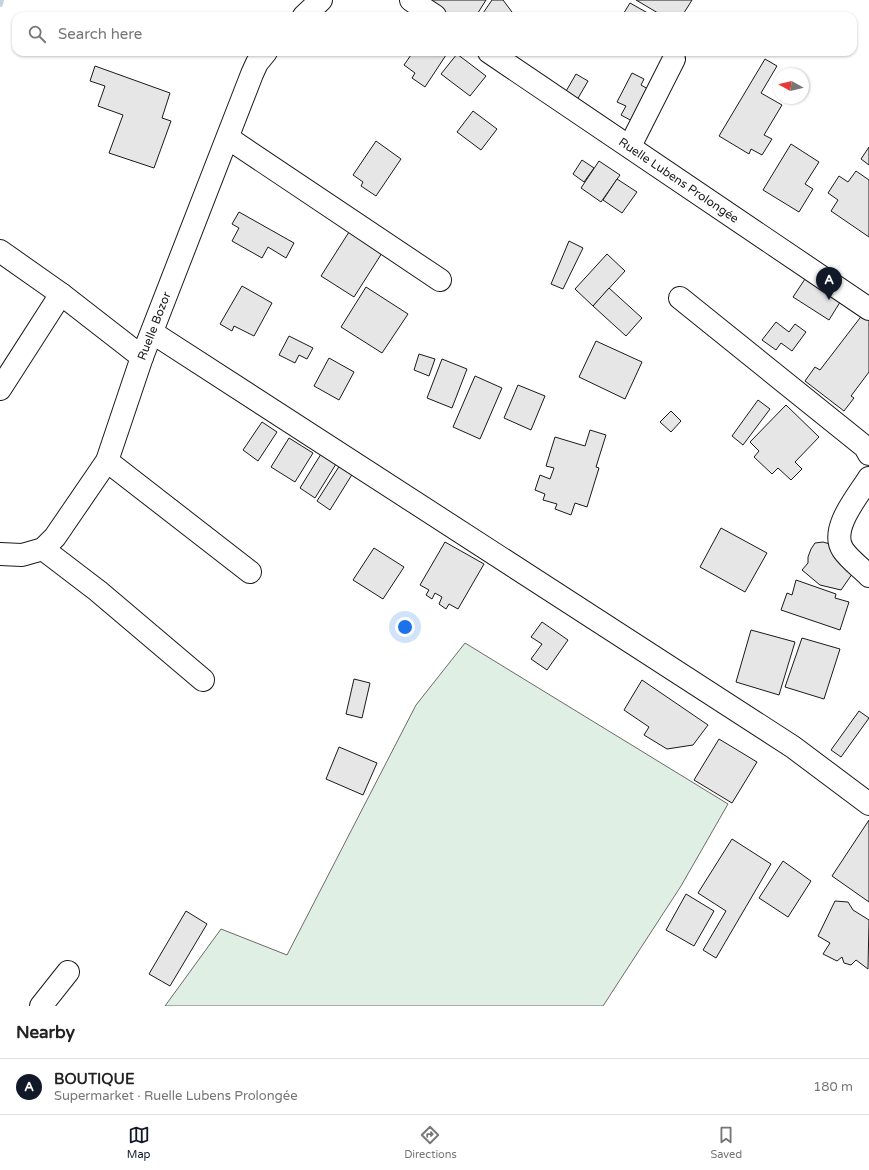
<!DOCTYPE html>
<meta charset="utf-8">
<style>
body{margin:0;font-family:"Varela Round",sans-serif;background:#f2f2f2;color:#222}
.compass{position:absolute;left:773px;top:68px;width:36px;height:36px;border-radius:50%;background:#fff;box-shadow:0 1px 3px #0004;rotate:278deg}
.you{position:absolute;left:405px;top:627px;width:14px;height:14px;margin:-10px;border:3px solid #fff;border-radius:50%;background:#1a73e8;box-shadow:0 0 0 6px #1a73e833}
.badge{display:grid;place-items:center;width:26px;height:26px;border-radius:50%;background:#111827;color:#fff;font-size:13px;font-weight:700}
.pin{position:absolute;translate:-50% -33px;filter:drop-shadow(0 1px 2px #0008)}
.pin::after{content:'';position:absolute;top:21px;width:14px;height:12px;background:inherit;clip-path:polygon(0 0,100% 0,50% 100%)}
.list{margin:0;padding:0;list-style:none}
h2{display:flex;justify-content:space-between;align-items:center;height:52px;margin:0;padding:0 16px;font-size:17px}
h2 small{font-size:13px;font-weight:400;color:#767676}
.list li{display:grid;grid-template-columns:26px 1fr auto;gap:12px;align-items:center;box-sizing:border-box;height:56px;padding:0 16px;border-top:1px solid #e0e0e0}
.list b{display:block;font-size:15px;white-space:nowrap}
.list p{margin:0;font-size:13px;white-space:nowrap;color:#767676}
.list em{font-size:13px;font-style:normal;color:#767676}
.icon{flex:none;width:22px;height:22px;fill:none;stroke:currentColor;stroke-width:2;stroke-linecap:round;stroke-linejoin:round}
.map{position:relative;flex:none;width:869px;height:1006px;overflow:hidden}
.search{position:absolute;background:#fff;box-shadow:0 1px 3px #0004;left:12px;right:12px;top:12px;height:44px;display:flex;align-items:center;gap:10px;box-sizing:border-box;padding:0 14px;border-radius:12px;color:#767676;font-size:15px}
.sheet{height:108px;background:#fff}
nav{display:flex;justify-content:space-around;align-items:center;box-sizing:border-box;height:56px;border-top:1px solid #e0e0e0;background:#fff;font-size:11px;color:#767676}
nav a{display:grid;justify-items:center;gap:2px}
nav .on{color:#111827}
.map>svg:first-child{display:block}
.green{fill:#e0efe3;stroke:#6a6a6a}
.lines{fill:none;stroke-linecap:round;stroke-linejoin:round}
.stream{stroke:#c6d2dc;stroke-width:6}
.building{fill:#e6e6e6;stroke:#1a1a1a}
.minor-casing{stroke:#1a1a1a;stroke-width:24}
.minor{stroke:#fff;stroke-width:22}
.labels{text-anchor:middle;stroke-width:3;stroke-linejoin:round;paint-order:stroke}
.street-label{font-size:12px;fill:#1a1a1a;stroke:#fff}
</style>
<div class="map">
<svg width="869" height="1006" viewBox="0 0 869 1006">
<rect width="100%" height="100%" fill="#fff"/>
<path class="green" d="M465 643 728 804 681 886 603 1006H165L221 929 287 955 416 705Z"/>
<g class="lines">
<path class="stream" d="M0 4 1 0"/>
</g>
<g class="building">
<path d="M430 0H486L476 16H450L429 2Z"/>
<path d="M492 0H503L515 16H481Z"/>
<path d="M636 0H692L682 16H663Z"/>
<path d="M630 3 653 16H622Z"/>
<path d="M413 52H448L425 87 412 78 415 73 404 65Z"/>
<path d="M457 54 486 76 470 96 441 74Z"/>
<path d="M765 59 777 66 761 93 782 105 764 135 772 139 762 155 751 149 749 154 719 136Z"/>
<path d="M95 66 170 93 162 118 171 121 154 168 109 153 123 115 98 106 105 86 90 81Z"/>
<path d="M632 73 644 79 641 85 648 89 632 121 621 115 626 106 617 102Z"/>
<path d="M576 74 588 81 577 100 565 93Z"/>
<path d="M473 111 497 129 481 150 457 132Z"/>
<path d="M376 141 401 159 376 196 361 186 363 182 353 175Z"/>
<path d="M791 144 819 162 805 184 813 189 799 212 763 190Z"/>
<path d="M869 147V165L861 159Z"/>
<path d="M582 160 594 168 584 182 573 174Z"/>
<path d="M599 161 620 175 601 202 581 188Z"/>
<path d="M856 171 869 180V237L831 211 838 200 828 193 839 176 848 182Z"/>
<path d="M617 179 637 192 622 213 603 200Z"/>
<path d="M239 212 294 243 286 258 268 247 262 258 232 241 239 228 232 224Z"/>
<path d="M349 232 382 253 354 297 321 276Z"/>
<path d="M569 241 583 248 563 289 551 284Z"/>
<path d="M607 254 625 271 593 306 575 289Z"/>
<path d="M807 276 842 299 829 320 793 297Z"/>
<path d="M242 286 272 303 254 336 234 326 232 331 220 324Z"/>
<path d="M366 287 408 314 382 353 341 327Z"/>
<path d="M609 288 642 318 626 336 593 306Z"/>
<path d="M863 314 869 319V372L851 396 854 398 844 411 805 381 815 367 820 370Z"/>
<path d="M776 322 789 332 795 324 806 332 792 351 781 343 776 350 762 340Z"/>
<path d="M289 336 313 348 307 359 299 355 295 363 279 355Z"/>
<path d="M596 341 642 362 625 399 579 377Z"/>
<path d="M419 354 435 359 429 376 414 370Z"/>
<path d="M329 358 354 372 339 400 314 386Z"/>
<path d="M442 359 467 369 452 408 427 398Z"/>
<path d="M475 376 502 388 480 439 453 427Z"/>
<path d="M518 385 545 396 531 430 504 418Z"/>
<path d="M758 400 770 409 743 445 732 436Z"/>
<path d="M786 405 819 437 795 462 802 469 791 480 778 468 772 474 754 457 759 451 750 442Z"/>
<path d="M671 411 681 421 671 432 660 422Z"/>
<path d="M262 422 277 432 258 461 243 450Z"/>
<path d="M590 430 606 435 596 467 599 468 587 507 575 503 571 515 555 509 557 504 543 500 545 494 535 490 540 475 550 479 554 468 546 466 555 437 585 446Z"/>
<path d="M289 438 313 453 295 482 271 467Z"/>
<path d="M321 454 336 464 315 498 300 488Z"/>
<path d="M340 465 353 473 330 510 317 501Z"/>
<path d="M721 528 767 553 745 592 700 567Z"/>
<path d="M445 542 484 564 458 609 449 604 446 609 439 604 442 597 435 593 432 599 426 595 429 590 420 585Z"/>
<path d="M823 542 830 544 857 567 841 590 820 585 802 570 808 563V557L811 549 815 543Z"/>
<path d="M374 548 404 567 383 599 353 580Z"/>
<path d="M796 580 836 594 835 598 849 602 840 630 781 610 787 593 792 595Z"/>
<path d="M542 622 568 640 547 670 531 659 542 644 531 637Z"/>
<path d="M751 630 795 642 779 695 736 682Z"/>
<path d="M802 638 840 649 824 699 785 687Z"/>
<path d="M354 679 370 683 362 718 346 714Z"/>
<path d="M642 680 708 725 693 745 667 749 644 735 649 727 624 710Z"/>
<path d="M859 711 869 718 841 757 831 750Z"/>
<path d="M719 739 757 762 732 803 694 780Z"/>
<path d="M339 747 377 763 363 795 326 779Z"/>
<path d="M869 820V902L832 876Z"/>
<path d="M732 839 771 864 716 958 703 950 726 911 698 893Z"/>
<path d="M783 861 811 881 788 917 759 898Z"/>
<path d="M686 894 714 911 694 946 666 930Z"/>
<path d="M835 901 848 902 853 910 869 920 868 969 856 960 851 965 844 963 842 957 837 961 823 954 830 943 818 936Z"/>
<path d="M186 911 207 924 170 986 149 974Z"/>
</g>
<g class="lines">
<defs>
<g id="minor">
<path d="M411 0 435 16"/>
<path d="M304 16 321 0"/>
<path id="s1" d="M489 52 869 309"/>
<path d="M228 138 440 280"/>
<path d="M630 146 674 59"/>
<path d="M0 251 61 294 142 357"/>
<path d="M680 298 865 447 869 454"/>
<path d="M153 333 793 747 869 804"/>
<path d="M0 389 61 294"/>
<path d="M107 461 250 572"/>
<path d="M869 478C858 496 829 529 843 550 849 559 861 568 869 576"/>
<path d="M43 549 98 591 203 680"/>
<path id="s2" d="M0 554 22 555 43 549 55 537 107 461 142 357 252 74 257 63 266 52"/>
<path d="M41 1006 68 972"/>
</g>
</defs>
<use href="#minor" class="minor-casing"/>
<use href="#minor" class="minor"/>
</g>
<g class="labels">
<g class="street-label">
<text dy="4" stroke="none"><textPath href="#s1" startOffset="229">Ruelle Lubens Prolongée</textPath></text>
<text dy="4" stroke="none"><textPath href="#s2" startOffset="296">Ruelle Bozor</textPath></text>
</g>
</g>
</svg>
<svg class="compass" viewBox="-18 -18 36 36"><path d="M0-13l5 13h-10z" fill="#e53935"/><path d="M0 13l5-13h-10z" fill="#767676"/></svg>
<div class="you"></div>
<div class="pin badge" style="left:829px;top:300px">A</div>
<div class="search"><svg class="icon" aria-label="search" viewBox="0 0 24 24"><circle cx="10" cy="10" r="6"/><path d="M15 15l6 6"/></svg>Search here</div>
</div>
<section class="sheet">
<h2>Nearby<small></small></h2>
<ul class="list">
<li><span class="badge">A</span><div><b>BOUTIQUE</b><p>Supermarket · Ruelle Lubens Prolongée</p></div><em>180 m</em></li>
</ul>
</section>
<nav>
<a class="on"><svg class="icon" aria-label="map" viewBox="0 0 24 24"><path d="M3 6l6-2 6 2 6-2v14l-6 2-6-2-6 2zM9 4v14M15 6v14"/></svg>Map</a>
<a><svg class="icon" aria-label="directions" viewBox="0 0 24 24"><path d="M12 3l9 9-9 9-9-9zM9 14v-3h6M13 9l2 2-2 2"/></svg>Directions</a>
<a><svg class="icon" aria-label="saved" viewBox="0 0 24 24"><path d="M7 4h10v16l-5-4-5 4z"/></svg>Saved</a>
</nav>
